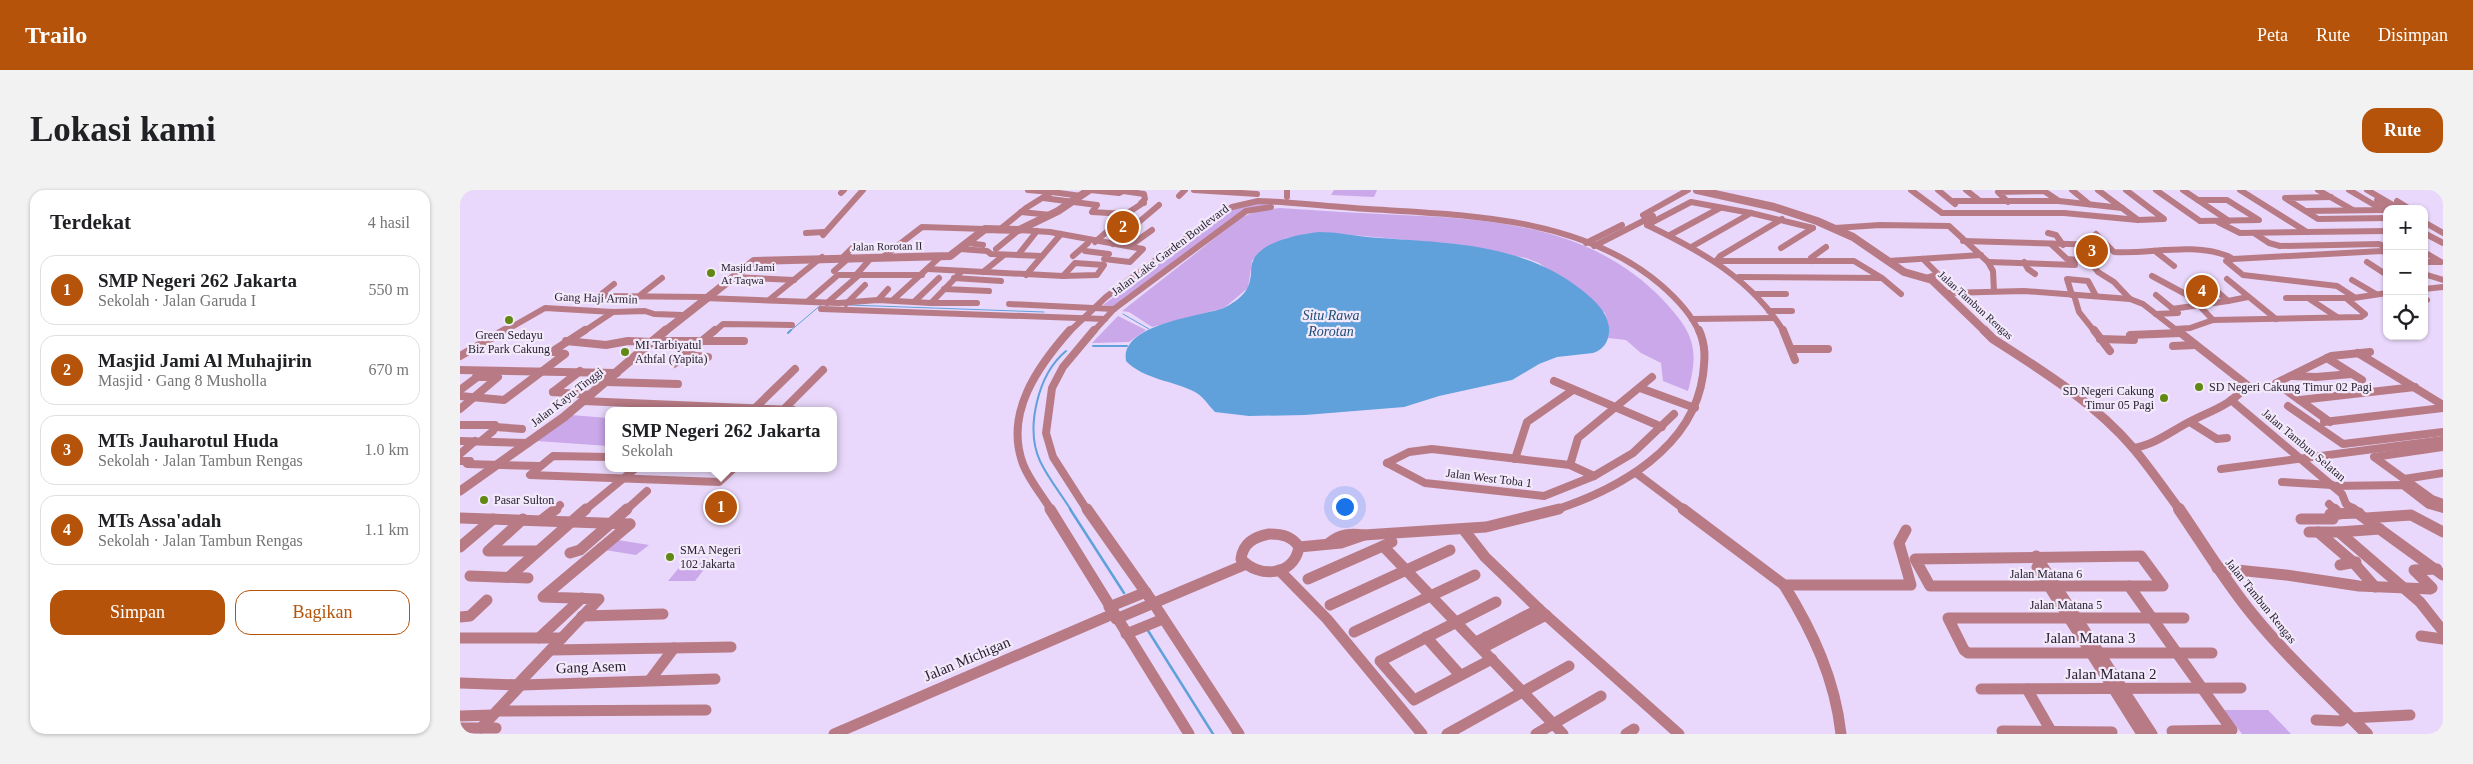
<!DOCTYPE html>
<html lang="id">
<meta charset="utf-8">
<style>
body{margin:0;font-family:Georgia,serif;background:#f2f2f2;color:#202124}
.controls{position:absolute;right:15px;top:15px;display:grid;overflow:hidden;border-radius:10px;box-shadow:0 1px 4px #0004}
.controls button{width:45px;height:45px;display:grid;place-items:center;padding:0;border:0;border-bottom:1px solid #e0e0e0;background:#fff;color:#202124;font:25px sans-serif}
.you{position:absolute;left:884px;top:316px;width:18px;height:18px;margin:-12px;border:4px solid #fff;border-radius:50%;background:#1a73e8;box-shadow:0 0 0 8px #1a73e833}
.badge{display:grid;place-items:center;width:32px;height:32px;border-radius:50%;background:#b45309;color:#fff;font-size:16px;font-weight:700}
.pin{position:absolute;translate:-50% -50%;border:2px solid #fff;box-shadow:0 1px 5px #0006}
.popup{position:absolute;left:145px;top:217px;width:232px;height:65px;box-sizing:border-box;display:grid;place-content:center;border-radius:10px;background:#fff;filter:drop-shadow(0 1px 4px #0005);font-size:16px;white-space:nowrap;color:#757577}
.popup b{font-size:19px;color:#202124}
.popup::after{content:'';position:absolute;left:50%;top:100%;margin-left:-10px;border:10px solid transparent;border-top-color:#fff}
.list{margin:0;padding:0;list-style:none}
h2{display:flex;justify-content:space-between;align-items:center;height:65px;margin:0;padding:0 20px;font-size:21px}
h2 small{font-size:16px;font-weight:400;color:#757577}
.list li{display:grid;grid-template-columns:32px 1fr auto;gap:15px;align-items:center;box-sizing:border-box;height:70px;margin:0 10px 10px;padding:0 10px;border:1px solid #e0e0e0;border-radius:15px}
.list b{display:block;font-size:19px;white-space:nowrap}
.list p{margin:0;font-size:16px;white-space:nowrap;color:#757577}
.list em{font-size:16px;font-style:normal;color:#757577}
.actions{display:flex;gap:10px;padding:15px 20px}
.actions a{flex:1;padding:11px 0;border:1px solid #b45309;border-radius:15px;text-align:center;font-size:18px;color:#b45309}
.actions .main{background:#b45309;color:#fff}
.icon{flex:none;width:28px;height:28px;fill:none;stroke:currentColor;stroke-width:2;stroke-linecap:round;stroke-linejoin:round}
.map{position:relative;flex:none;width:1983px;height:544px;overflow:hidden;border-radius:15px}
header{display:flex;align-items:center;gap:30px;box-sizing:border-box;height:70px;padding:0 25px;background:#b45309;color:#fff}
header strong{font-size:24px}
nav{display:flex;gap:28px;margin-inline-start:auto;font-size:18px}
.intro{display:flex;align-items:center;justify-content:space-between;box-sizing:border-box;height:120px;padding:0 30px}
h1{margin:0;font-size:35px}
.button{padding:12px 22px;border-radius:15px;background:#b45309;color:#fff;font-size:18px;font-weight:700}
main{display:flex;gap:30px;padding:0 30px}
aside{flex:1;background:#fff;border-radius:15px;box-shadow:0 1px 4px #0004}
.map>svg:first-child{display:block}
.green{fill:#caa8ea}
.water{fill:#60a0db}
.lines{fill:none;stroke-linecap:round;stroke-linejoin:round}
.stream-far2{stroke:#60a0db;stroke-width:1}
.stream-far1{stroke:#60a0db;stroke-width:2}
.stream{stroke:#60a0db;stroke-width:2.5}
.minor-far2{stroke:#b87b86;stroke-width:6}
.minor-far1{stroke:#b87b86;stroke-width:8}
.minor{stroke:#b87b86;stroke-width:11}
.tertiary-far2{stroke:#b87b86;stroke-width:8}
.tertiary-far1{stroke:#b87b86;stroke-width:9}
.tertiary{stroke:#b87b86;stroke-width:12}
.poi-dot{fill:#618812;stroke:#f2e9fb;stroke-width:2}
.labels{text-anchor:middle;stroke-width:4.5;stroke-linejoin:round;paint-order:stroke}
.far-street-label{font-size:11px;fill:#2a2232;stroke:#f2e9fb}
.far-poi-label{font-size:11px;fill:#2a2232;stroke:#f2e9fb;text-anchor:start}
.street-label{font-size:12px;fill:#2a2232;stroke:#f2e9fb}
.poi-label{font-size:12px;fill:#2a2232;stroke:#f2e9fb;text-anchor:start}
.water-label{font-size:14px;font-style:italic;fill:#204e76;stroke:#f2e9fb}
.near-street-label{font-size:15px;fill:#2a2232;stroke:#f2e9fb}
</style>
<header>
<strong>Trailo</strong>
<nav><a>Peta</a><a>Rute</a><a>Disimpan</a></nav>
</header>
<div class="intro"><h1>Lokasi kami</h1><a class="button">Rute</a></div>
<main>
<aside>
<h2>Terdekat<small>4 hasil</small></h2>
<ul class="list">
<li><span class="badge">1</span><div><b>SMP Negeri 262 Jakarta</b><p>Sekolah · Jalan Garuda I</p></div><em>550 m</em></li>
<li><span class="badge">2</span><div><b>Masjid Jami Al Muhajirin</b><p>Masjid · Gang 8 Musholla</p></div><em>670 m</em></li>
<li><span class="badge">3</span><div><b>MTs Jauharotul Huda</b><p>Sekolah · Jalan Tambun Rengas</p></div><em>1.0 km</em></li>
<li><span class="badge">4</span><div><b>MTs Assa'adah</b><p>Sekolah · Jalan Tambun Rengas</p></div><em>1.1 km</em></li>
</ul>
<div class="actions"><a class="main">Simpan</a><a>Bagikan</a></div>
</aside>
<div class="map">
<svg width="1983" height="544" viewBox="0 0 1983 544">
<rect width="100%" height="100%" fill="#e9d8fb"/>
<g class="green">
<path d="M874 0H917L914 7 871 5Z"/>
<path d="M794 13 817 15 798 16 653 116 643 115 776 17Z"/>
<path d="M820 18C861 21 901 23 941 25 1035 29 1134 37 1203 110 1233 142 1240 158 1228 201L1203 191 1201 173 1181 163 1166 150 1148 148 1149 140 1145 123 1079 73 1066 68 992 54 859 42 826 48 800 61 792 71 788 98 764 118 692 137 669 122 662 121 782 27 801 20Z"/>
<path d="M658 126 686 140 669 152 632 153Z"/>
<path d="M111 225 148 228V256L77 251Z"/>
<path d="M158 350 189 355 176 365 145 360Z"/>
<path d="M223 373H249L235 391H208Z"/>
<path d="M1764 520H1808L1831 544H1782Z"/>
</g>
<path class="water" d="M859 42C880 42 900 47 920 48 991 53 1065 54 1123 101 1135 111 1146 120 1149 137 1150 149 1145 159 1133 163L1097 167 1079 174 1052 190 979 206 944 217 845 225 789 226 755 222C748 215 744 207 735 202 714 191 683 189 666 171 660 134 738 127 764 118 775 112 788 104 790 90 792 84 790 77 793 71 800 51 841 44 859 42Z"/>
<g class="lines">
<g class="stream-far2">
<path d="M389 115 584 122"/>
<path d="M663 124 689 139"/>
<path d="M329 142 362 114"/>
</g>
<g class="stream-far1">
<path d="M328 143 331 140"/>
<path d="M633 156H667"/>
<path d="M606 161C578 184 565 238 580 271 588 288 601 304 611 320"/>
</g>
<g class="stream">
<path d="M610 319 664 403"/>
<path d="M687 439 753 544"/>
</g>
<g class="minor-far2">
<path d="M568 0 591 2"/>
<path d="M630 0 659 3 665 0"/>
<path d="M734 0 797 4"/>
<path d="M827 0V7"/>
<path d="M1451 0 1482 23H1604L1678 30 1704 29 1666 0"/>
<path d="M1478 0 1495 14"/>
<path d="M1506 0 1520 11"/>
<path d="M1612 0 1629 14"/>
<path d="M1638 0 1678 30"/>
<path d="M1696 0 1740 31 1799 30 1767 10H1738"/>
<path d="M1723 0 1769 31"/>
<path d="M1780 0 1847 42"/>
<path d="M1858 0 1893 20"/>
<path d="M1907 0 1940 19"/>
<path d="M663 1 684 4 685 9 681 13H684"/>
<path d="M592 2 621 6"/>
<path d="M381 3 384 0"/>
<path d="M719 6 725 0"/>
<path d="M1871 7 1825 8 1858 29 1927 28"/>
<path d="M583 8 637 15 632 22 666 24 683 13"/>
<path d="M1917 10 1932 19"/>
<path d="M1492 11H1599L1662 18"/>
<path d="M1937 11 1950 19"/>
<path d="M1548 12 1538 2 1584 1 1599 11"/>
<path d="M1846 21 1923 20 1889 0"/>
<path d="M561 22 591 25"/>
<path d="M1183 25 1228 0"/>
<path d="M1758 32 1780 43 1927 41"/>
<path d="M1964 32 1983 43"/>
<path d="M1187 35C1241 61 1292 89 1324 142"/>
<path d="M1187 35 1231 12 1291 23 1353 38"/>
<path d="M1375 38 1420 35 1489 36 1528 72 1533 81 1534 101"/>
<path d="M539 40 566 18 595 0"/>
<path d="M346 43 364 42"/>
<path d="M1588 43 1596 45 1603 55"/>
<path d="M1794 43 1809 53 1820 56 1919 54 1927 58"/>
<path d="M1964 43 1983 53"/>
<path d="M1636 44 1647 55"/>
<path d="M363 45 403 0"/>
<path d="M1210 45 1260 18"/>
<path d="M1503 51 1647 55 1654 62C1692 64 1732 52 1768 66L1773 69 1766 71 1783 85 1877 96 1894 107"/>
<path d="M635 52 651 38"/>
<path d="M508 53 523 55"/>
<path d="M1126 53 1162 35"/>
<path d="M653 54 699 15"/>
<path d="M1591 54 1607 69 1630 71 1638 82 1654 92 1670 109 1683 114 1719 142"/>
<path d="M670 56 692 40"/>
<path d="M1134 56 1193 26"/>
<path d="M1233 56 1291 23"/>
<path d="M1321 58 1353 38"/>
<path d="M500 59 527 61 531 64 582 66"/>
<path d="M536 59 559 40 590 42 683 59 670 72 644 69"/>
<path d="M625 61 649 64"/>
<path d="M1695 61 1714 76"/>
<path d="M1964 62 1981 72"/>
<path d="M558 65 577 41"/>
<path d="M613 66 628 53"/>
<path d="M383 67 394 56"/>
<path d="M412 67 396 85H462"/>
<path d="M423 67 462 37 525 39"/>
<path d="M1463 69 1478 84 1466 88"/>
<path d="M1773 69 1922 61 1927 63"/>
<path d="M1256 71 1260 66 1322 29"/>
<path d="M1257 71H1394L1422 88 1441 104"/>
<path d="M1353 71 1351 68 1366 57"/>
<path d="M1428 71 1521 65"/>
<path d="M1528 72 1615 75"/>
<path d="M1564 72 1568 79 1575 84"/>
<path d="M1907 72 1927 85"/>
<path d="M1964 72H1980"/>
<path d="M615 73 644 75 637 85 603 86Z"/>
<path d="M468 79 603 86"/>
<path d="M374 81 390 67"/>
<path d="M523 82 544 65"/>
<path d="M1964 84 1983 90"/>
<path d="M566 85 601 44"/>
<path d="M1692 86 1731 107 1753 130"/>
<path d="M272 87 334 90"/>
<path d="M1279 87 1421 88"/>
<path d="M494 88 541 91"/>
<path d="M1767 89 1816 129"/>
<path d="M1892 90 1916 104"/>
<path d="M484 99 529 101"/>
<path d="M1964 99 1983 97"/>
<path d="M1486 103 1564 101 1670 109"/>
<path d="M1295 104H1326"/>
<path d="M1612 105 1607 89 1628 91 1636 106"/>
<path d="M1614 105 1619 122 1635 142"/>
<path d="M1696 105 1718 123 1696 124"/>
<path d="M139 106 245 107"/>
<path d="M139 106 154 94"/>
<path d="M179 106 202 88"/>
<path d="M244 108 379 113 418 110 471 113 502 81"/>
<path d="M1826 108H1890"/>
<path d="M1848 108 1877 127"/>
<path d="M1964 108 1967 110"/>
<path d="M309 110 362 67"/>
<path d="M418 110 428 99"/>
<path d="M433 110 481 66"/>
<path d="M348 111 378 85H396"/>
<path d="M455 111 479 88"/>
<path d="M1768 111 1788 107"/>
<path d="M367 113 399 85"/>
<path d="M471 113H517"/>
<path d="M386 114 405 95"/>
<path d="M549 114 654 119"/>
<path d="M361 119 645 129"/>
<path d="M1712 119 1768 111 1751 96"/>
<path d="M1309 121H1332"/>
<path d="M1232 129 1314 128"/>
<path d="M1716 139 1730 138 1753 130 1901 127 1905 124 1887 109 1927 103"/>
<path d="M43 142 85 118 153 122 185 121 194 124 223 125"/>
<path d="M123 142 153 122"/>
<path d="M254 142 263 134 332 135"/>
<path d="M609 142 646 107 713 57 772 17 798 11C835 12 871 17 908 19 1007 25 1122 27 1201 95 1216 108 1231 123 1239 142"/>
<path d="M633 142 654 119 786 21 811 17"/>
</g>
<g class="minor-far1">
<path d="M1323 140 1335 170"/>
<path d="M1634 140 1650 161"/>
<path d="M1640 149 1674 150 1670 145 1720 143"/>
<path d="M106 151 146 155 168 151 193 152"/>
<path d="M194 151H284"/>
<path d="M1713 156 1735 155"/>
<path d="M1333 159H1368"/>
<path d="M93 161 125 140"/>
<path d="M1898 163 1983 215"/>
<path d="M224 165 248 167"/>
<path d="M0 166 45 140"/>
<path d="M1867 168 1902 190"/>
<path d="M214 174 255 140"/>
<path d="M0 180 157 183"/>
<path d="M1832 186 1856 187 1892 184"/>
<path d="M1094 191 1202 237"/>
<path d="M146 192 218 194"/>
<path d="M1180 198 1235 218"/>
<path d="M0 200 20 185"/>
<path d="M93 202 131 205"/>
<path d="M93 202 120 181"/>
<path d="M0 206 44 210 105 164 78 159"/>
<path d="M1771 210 1882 304 1886 314 1894 320"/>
<path d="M1840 210 1955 197"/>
<path d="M123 211 333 220"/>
<path d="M1828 216 1883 254 1983 242"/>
<path d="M0 219 38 187H16"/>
<path d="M294 219 335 179"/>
<path d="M323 220 363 180"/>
<path d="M1730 232 1757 249 1767 248"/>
<path d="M1864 232 1983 218"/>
<path d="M1870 232 1816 193 1871 166 1910 162"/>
<path d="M0 235H35L33 241 21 251"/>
<path d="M35 237 62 239"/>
<path d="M0 251 68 253"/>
<path d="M1983 257 1914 267 1972 309 1983 313"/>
<path d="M1673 258C1694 255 1710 242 1729 232 1750 221 1772 215 1787 195L1717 140"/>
<path d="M0 264 15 251"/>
<path d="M148 267 93 266 70 285 259 292 274 278"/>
<path d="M1055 269 1067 232 1113 200"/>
<path d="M0 271H10L7 274 79 276"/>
<path d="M927 273 965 293 1084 306 1134 286 1173 263 1214 224"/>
<path d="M927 273 949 262 972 259 1110 275 1134 286"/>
<path d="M1110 275 1118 248 1192 187"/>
<path d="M1761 279 1983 250"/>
<path d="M1176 283 1225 320"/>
<path d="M1944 289 1983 283"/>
<path d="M1822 292 1872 295"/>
<path d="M1873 296 1943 295 1969 315 1983 319"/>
<path d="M1869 314 1875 320"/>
<path d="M94 320 100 315"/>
<path d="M125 320 176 278"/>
<path d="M166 320 187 301"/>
<path d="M591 320C582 305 569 290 563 274 544 223 578 176 610 140"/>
<path d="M627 320 593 267 586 243 592 198 603 177 634 140"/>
<path d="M1095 320C1159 299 1233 258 1243 185 1245 168 1246 156 1239 140"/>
</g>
<g class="minor">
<path d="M590 319 729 544"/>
<path d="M627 319 694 414 779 544"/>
<path d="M1223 319 1324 395H1451L1439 353 1446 340"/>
<path d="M1874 319 1879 324"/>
<path d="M1892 319 1983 385"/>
<path d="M0 328 170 334"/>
<path d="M1906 328 1951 325 1983 342"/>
<path d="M63 329 28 361H78"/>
<path d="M83 329 96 319"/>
<path d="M1841 329H1873L1870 324 1899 323"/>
<path d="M1004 340 1025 367 1079 419 1219 544"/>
<path d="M1849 342H1879L1960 412 1983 441"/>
<path d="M1858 342 1893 372 1915 397"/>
<path d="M1879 342 1920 339"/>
<path d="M809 344C822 344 832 346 839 357 834 386 799 389 781 369 783 353 794 347 809 344Z"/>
<path d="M869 353C880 344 891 343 904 345L1026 337 1099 319"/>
<path d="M923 356 1103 544"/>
<path d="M0 357 33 329"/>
<path d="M839 357 881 353 904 345"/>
<path d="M110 363 120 360 167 319"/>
<path d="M1576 366 1692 544"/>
<path d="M1681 366 1703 396H1470L1455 369Z"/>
<path d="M1880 375 1896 372"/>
<path d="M1577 377 1682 544"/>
<path d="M1757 378 1826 385 1899 396 1970 399 1972 398 1954 380 1977 379"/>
<path d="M819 380 867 429 962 544"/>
<path d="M10 386 68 388"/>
<path d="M49 387 126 319"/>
<path d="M848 389 932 352"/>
<path d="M1324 395C1353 442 1375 489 1381 544"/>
<path d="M1669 396 1772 540 1712 541"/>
<path d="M870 415 990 360"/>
<path d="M649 417 686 402"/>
<path d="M122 426 203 424"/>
<path d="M0 427 10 426 27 410"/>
<path d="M1724 428H1488L1504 460 1508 463H1752"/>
<path d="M656 429 784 375"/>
<path d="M894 442 1015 385"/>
<path d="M666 444 703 429"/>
<path d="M1961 446 1983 449"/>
<path d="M966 447 1000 485"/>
<path d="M0 448H102"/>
<path d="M79 448 122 408"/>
<path d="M1016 452 1079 419"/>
<path d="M1022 458 1086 425"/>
<path d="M91 460 271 457"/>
<path d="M1032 469 954 510 920 471 1036 412"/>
<path d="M190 490 214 458"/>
<path d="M0 493 61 495 255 489"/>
<path d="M57 495 139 409 83 407 170 334"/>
<path d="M1521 499 1781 498"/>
<path d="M1567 499 1591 541"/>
<path d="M37 521 246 520"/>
<path d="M0 526 33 525"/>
<path d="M1891 528 1950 525"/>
<path d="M1856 530 1881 531 1888 525"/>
<path d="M0 538H36"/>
<path d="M21 538 61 495"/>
<path d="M1542 541 1652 542"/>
<path d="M374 544 653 424"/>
<path d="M987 544 1109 476"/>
<path d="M1076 544 1141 506"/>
<path d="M1166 544 1174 539"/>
</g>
<g class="tertiary-far2">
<path d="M1237 0 1314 17 1357 31 1393 47 1444 82 1472 90 1526 142"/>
<path d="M204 142 294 71 490 66 525 39 559 40 598 21 629 0"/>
</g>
<g class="tertiary-far1">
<path d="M1524 140 1533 149C1583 181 1635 213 1674 259 1690 278 1705 300 1720 320"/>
<path d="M0 301 104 227 206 140"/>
</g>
<path class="tertiary" d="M1719 319C1743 354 1765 391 1793 425 1828 468 1869 505 1907 544"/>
</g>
<g class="poi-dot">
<circle cx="251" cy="83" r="5"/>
<circle cx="49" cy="130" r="5"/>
<circle cx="165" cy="162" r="5"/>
<circle cx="1739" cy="197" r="5"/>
<circle cx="1704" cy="208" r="5"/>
<circle cx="24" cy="310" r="5"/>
<circle cx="210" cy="367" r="5"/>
</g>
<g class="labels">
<g class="far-street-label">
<text transform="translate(427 56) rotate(-1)" y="4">Jalan Rorotan II</text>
<text transform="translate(1516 115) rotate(42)" y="4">Jalan Tambun Rengas</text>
</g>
<g class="far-poi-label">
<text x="261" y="81">Masjid Jami<tspan x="261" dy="13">At Taqwa</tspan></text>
</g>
<g class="street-label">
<text transform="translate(710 60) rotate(-37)" y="4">Jalan Lake Garden Boulevard</text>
<text transform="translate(136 108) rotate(2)" y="4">Gang Haji Armin</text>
<text transform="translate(107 207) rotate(-38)" y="4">Jalan Kayu Tinggi</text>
<text transform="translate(1844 255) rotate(40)" y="4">Jalan Tambun Selatan</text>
<text transform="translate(1029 288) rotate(7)" y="4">Jalan West Toba 1</text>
<text x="1586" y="388">Jalan Matana 6</text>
<text transform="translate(1801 411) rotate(51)" y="4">Jalan Tambun Rengas</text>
<text x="1606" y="419">Jalan Matana 5</text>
</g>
<g class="poi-label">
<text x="49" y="149" text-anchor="middle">Green Sedayu<tspan x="49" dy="14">Biz Park Cakung</tspan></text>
<text x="175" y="159">MI Tarbiyatul<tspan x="175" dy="14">Athfal (Yapita)</tspan></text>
<text x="1749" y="201">SD Negeri Cakung Timur 02 Pagi</text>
<text x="1694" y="205" text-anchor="end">SD Negeri Cakung<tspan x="1694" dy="14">Timur 05 Pagi</tspan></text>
<text x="34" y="314">Pasar Sulton</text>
<text x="220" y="364">SMA Negeri<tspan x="220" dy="14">102 Jakarta</tspan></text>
</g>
<g class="water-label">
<text x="871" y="130">Situ Rawa<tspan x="871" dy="16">Rorotan</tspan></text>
</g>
<g class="near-street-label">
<text x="1630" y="453">Jalan Matana 3</text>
<text transform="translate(507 469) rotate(-23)" y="5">Jalan Michigan</text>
<text transform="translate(131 477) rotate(-2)" y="5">Gang Asem</text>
<text x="1651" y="489">Jalan Matana 2</text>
</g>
</g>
</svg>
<div class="controls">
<button>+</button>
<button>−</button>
<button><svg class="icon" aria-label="locate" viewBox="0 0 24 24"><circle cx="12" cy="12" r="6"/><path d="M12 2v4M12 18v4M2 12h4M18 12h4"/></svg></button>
</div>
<div class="you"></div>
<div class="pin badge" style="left:261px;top:317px">1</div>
<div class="popup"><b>SMP Negeri 262 Jakarta</b>Sekolah</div>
<div class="pin badge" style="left:663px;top:37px">2</div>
<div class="pin badge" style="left:1632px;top:61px">3</div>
<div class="pin badge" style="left:1742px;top:101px">4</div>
</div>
</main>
